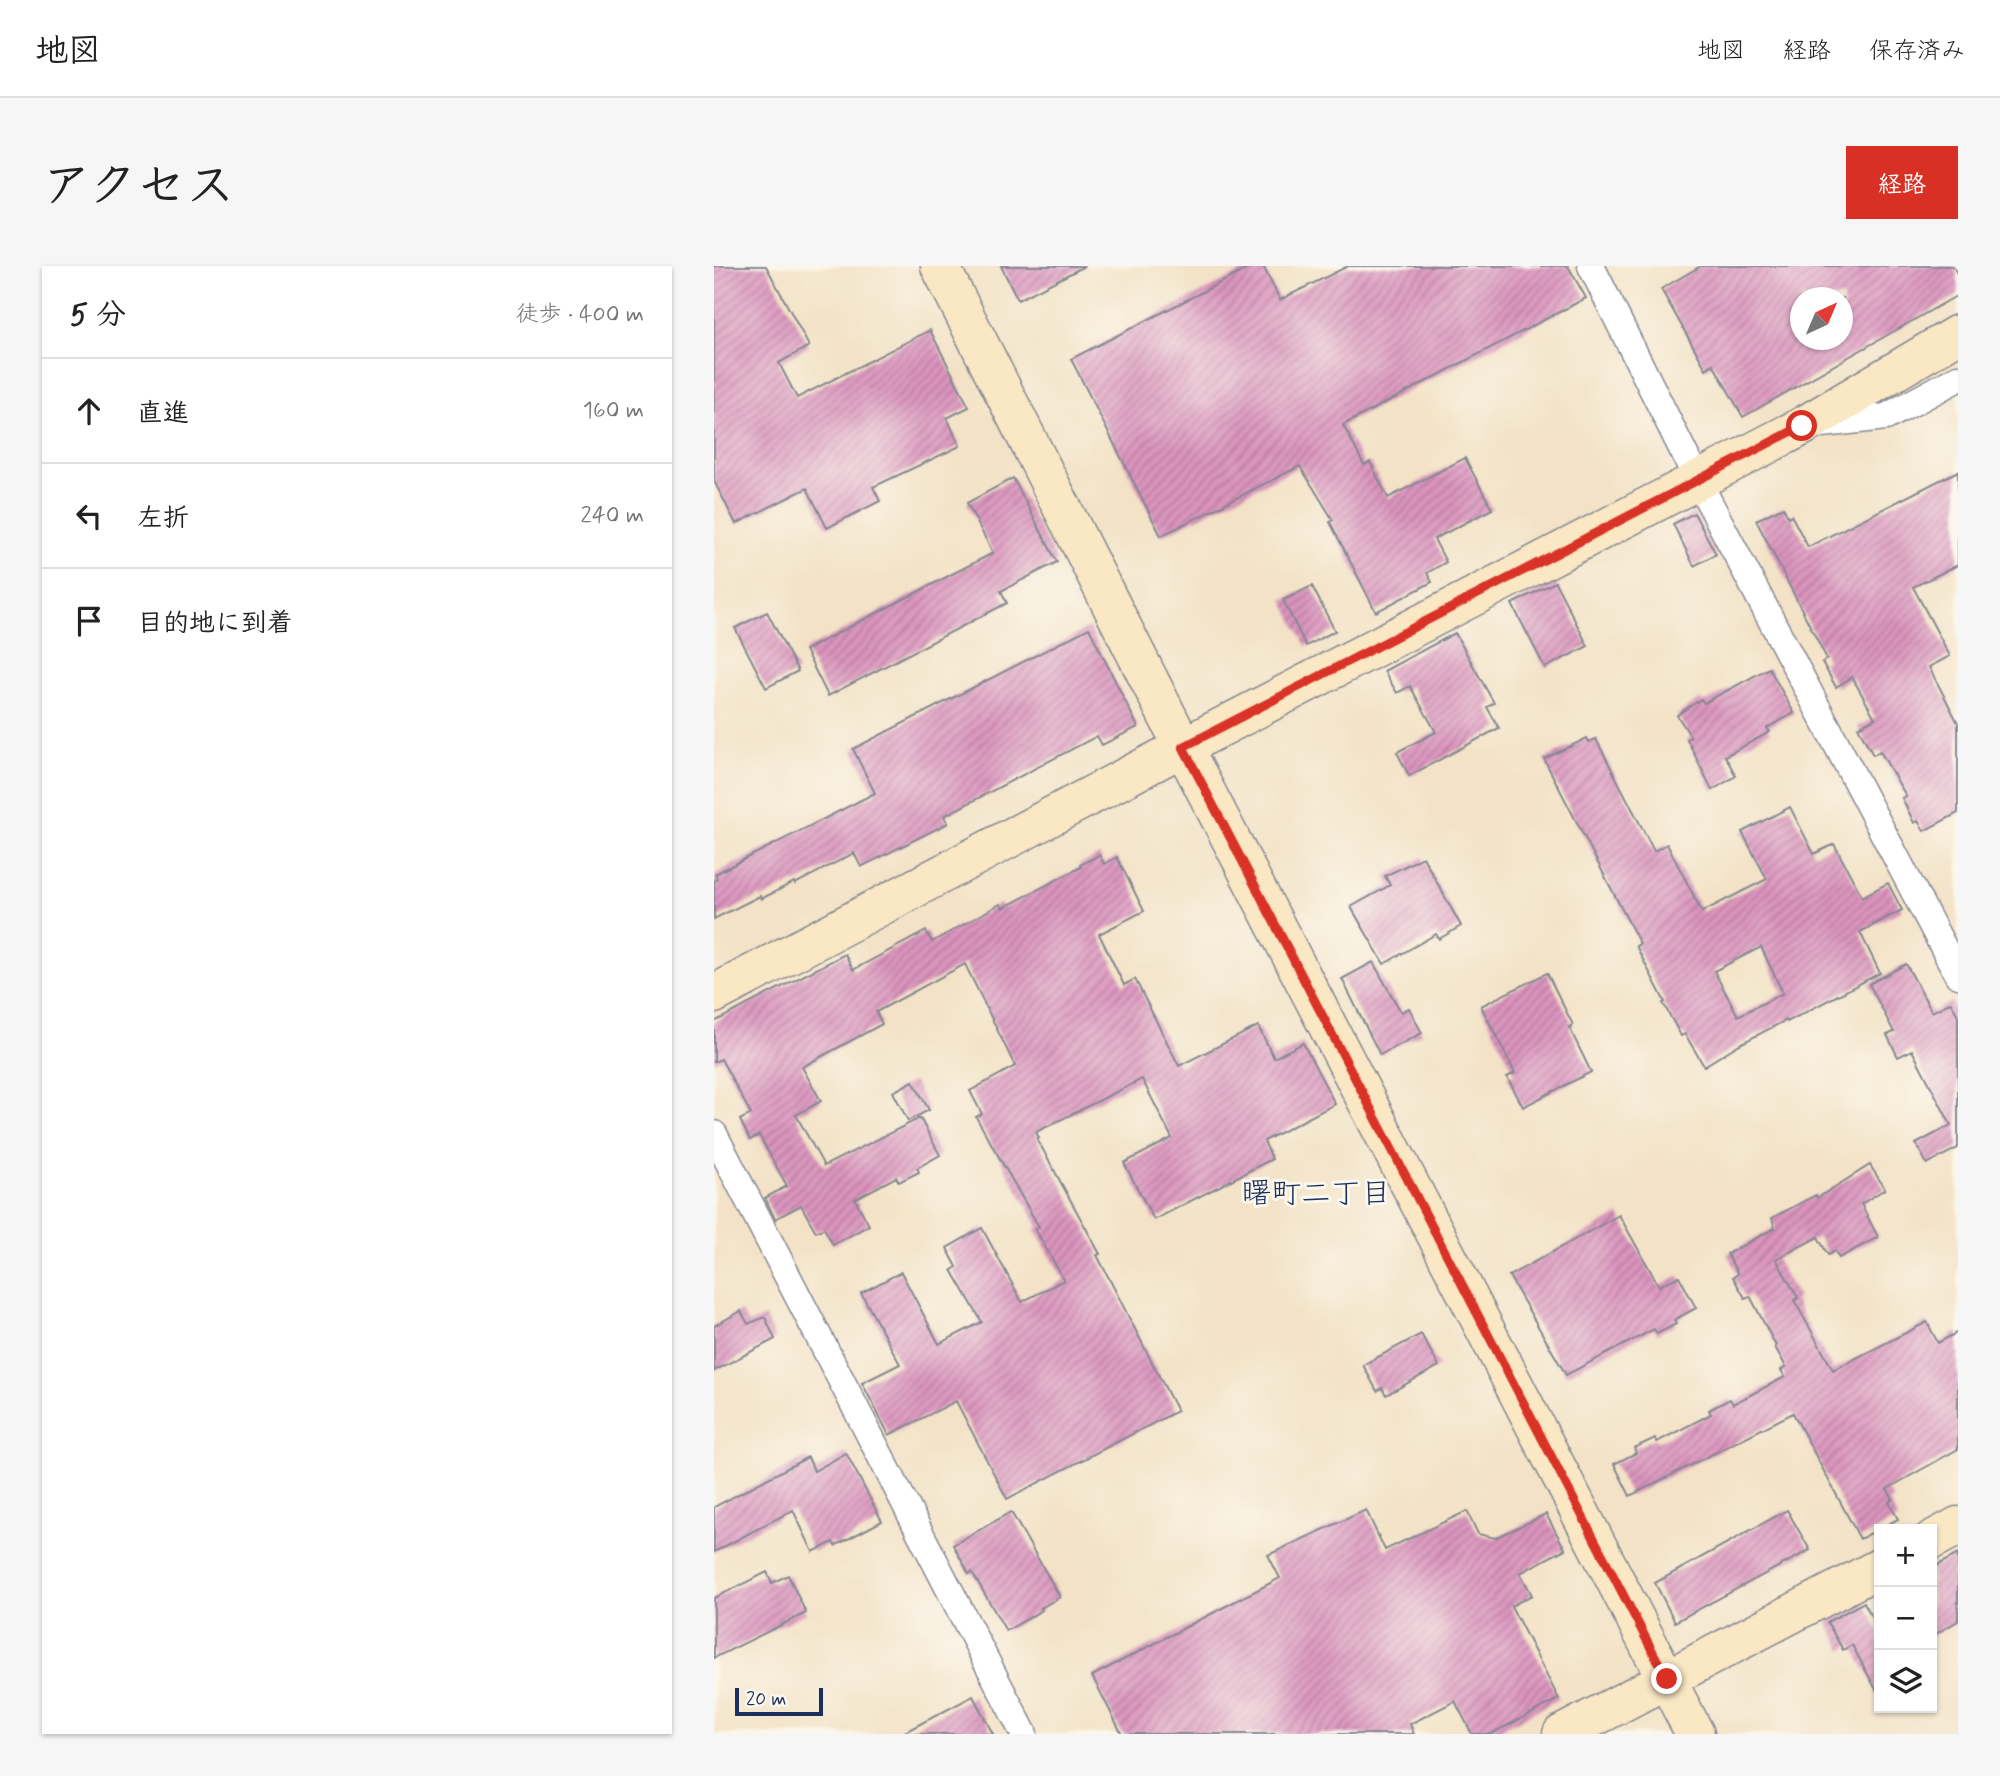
<!DOCTYPE html>
<html lang="ja">
<meta charset="utf-8">
<style>
body{margin:0;font-family:Mynerve,"Klee One",sans-serif;background:#f6f6f6;color:#222}
.controls{position:absolute;right:21px;bottom:21px;display:grid;overflow:hidden;border-radius:0px;box-shadow:0 2px 5px #0004}
.controls button{width:63px;height:63px;display:grid;place-items:center;padding:0;border:0;border-bottom:2px solid #e0e0e0;background:#fff;color:#222;font:35px sans-serif}
.compass{position:absolute;left:1076px;top:21px;width:63px;height:63px;border-radius:50%;background:#fff;box-shadow:0 2px 5px #0004;rotate:44deg}
.scale{position:absolute;left:21px;bottom:18px;width:88px;box-sizing:border-box;padding-left:7px;border:4px solid #1b2f5e;border-top:0;font-size:19px;line-height:24px;white-space:nowrap;color:#1b2f5e;-webkit-text-stroke:5px #fbf7ec;paint-order:stroke}
.stop{position:absolute;width:21px;height:21px;margin:-16px;border:5px solid #d93025;border-radius:50%;background:#fff}
.stop.end{background:#d93025;border-color:#fff;box-shadow:0 2px 7px #0008}
.list{margin:0;padding:0;list-style:none}
h2{display:flex;justify-content:space-between;align-items:center;height:91px;margin:0;padding:0 28px;font-size:30px}
h2 small{font-size:23px;font-weight:400;color:#767676}
.list li{display:grid;grid-template-columns:46px 1fr auto;gap:21px;align-items:center;box-sizing:border-box;height:105px;padding:0 28px;border-top:2px solid #e0e0e0}
.list b{display:block;font-size:26px;white-space:nowrap}
.list em{font-size:23px;font-style:normal;color:#767676}
.icon{flex:none;width:38px;height:38px;fill:none;stroke:currentColor;stroke-width:2;stroke-linecap:round;stroke-linejoin:round}
.map{position:relative;flex:none;width:1244px;height:1468px;overflow:hidden;border-radius:0px}
header{display:flex;align-items:center;gap:42px;box-sizing:border-box;height:98px;padding:0 35px;background:#fff;border-bottom:2px solid #e0e0e0}
header strong{font-size:33px}
nav{display:flex;gap:38px;margin-inline-start:auto;font-size:24px}
.intro{display:flex;align-items:center;justify-content:space-between;box-sizing:border-box;height:168px;padding:0 42px}
h1{margin:0;font-size:49px}
.button{padding:18px 32px;border-radius:0px;background:#d93025;color:#fff;font-size:24px;font-weight:700}
main{display:flex;gap:42px;padding:0 42px}
aside{flex:1;background:#fff;border-radius:0px;box-shadow:0 2px 5px #0004}
.map>svg:first-child{display:block}
.building{fill:url(#building-hatch);fill-rule:evenodd}
.lines{fill:none;stroke-linecap:round;stroke-linejoin:round}
.street-casing{stroke:#878892;stroke-width:29}
.secondary-casing{stroke:#878892;stroke-width:41}
.street{stroke:#fff;stroke-width:26}
.secondary{stroke:#fae7c3;stroke-width:38}
.route{stroke:#d93025;stroke-width:9}
.labels{text-anchor:middle;stroke-width:6;stroke-linejoin:round;paint-order:stroke}
.neighbourhood-label{font-size:30px;fill:#1b2f5e;stroke:#fbf7ec}
</style>
<header>
<strong>地図</strong>
<nav><a>地図</a><a>経路</a><a>保存済み</a></nav>
</header>
<div class="intro"><h1>アクセス</h1><a class="button">経路</a></div>
<main>
<aside>
<h2>5 分<small>徒歩 · 400 m</small></h2>
<ul class="list">
<li><svg class="icon" aria-label="ahead" viewBox="0 0 24 24"><path d="M12 20V5M6 11l6-6 6 6"/></svg><div><b>直進</b></div><em>160 m</em></li>
<li><svg class="icon" aria-label="left" viewBox="0 0 24 24"><path d="M17 20v-9H6M10 6l-5 5 5 5"/></svg><div><b>左折</b></div><em>240 m</em></li>
<li><svg class="icon" aria-label="arrive" viewBox="0 0 24 24"><path d="M6 21V4h12l-3 4 3 4H6"/></svg><div><b>目的地に到着</b></div></li>
</ul>
</aside>
<div class="map">
<svg width="1244" height="1468" viewBox="0 0 1244 1468">
<defs>
<pattern id="building-hatch" width="6" height="6" patternUnits="userSpaceOnUse" patternTransform="scale(1.75)"><rect width="6" height="6" fill="#db94bd"/><path d="M-1 1l2-2M0 6l6-6M5 7l2-2" fill="none" stroke="#b1799d"/></pattern>
</defs>
<rect width="100%" height="100%" fill="#fbf7ec"/>
<filter id="ink" filterUnits="userSpaceOnUse"><feTurbulence type="fractalNoise" baseFrequency=".0143" numOctaves="2"/><feDisplacementMap in="SourceGraphic" scale="14" xChannelSelector="R" yChannelSelector="G"/><feConvolveMatrix kernelMatrix="1 2 1 2 8 2 1 2 1" color-interpolation-filters="sRGB"/></filter>
<filter id="wash" filterUnits="userSpaceOnUse"><feTurbulence type="fractalNoise" baseFrequency=".00686" numOctaves="4" result="noise"/><feDisplacementMap in="SourceGraphic" scale="28" xChannelSelector="R" yChannelSelector="G"/><feGaussianBlur stdDeviation="1.57" result="paint"/><feColorMatrix in="noise" values="0 0 0 0 0 0 0 0 0 0 0 0 0 0 0 0 0 1.4 0 .05"/><feComposite in="paint" operator="in"/></filter>
<g filter="url(#wash)">
<rect width="100%" height="100%" fill="#f3e2c6"/>
<g id="blocks">
<g class="building">
<path d="M0 0H52L95 80 65 97 83 132 216 64 255 141 233 152 246 180 159 221 166 235 113 262 93 222 22 258 0 215Z"/>
<path d="M287 0H371L304 34Z"/>
<path d="M539 0H549L566 34 634 0H854L872 32 629 159 650 199 656 196 674 232 751 192 778 243 720 273 732 296 713 307 718 316 662 346 616 256 619 254 586 200 447 270 357 93Z"/>
<path d="M987 0H1239L1244 9V29L1029 151 999 98 992 103 947 23ZM1087 32H1129V74H1087Z"/>
<path d="M1244 205V299L1199 321 1236 390 1215 401 1244 457V547L1210 565 1204 555 1200 557 1188 532 1192 530 1166 485 1159 489 1144 461 1161 452 1138 411 1122 421 1108 396 1113 393 1042 254 1069 241 1074 251 1077 249 1094 281Z"/>
<path d="M299 212 343 296 287 325 293 337 114 430 91 384 279 287 253 237Z"/>
<path d="M980 247 1002 288 980 300 959 258Z"/>
<path d="M841 316 874 380 831 402 798 338Z"/>
<path d="M598 320 621 365 592 380 569 334Z"/>
<path d="M53 346 84 405 52 422 21 362Z"/>
<path d="M375 362 424 461 388 479 383 470 230 550 234 557 147 601 140 587 81 618 80 616 47 633 46 630 0 653V615L3 613 1 608 161 527 139 483Z"/>
<path d="M741 367 780 437 773 441 785 462 695 510 683 486 722 466 696 420 683 427 670 405Z"/>
<path d="M1055 402 1080 447 1053 462 1056 466 1011 490 1022 510 998 524 973 473 977 471 963 449 987 433 990 437Z"/>
<path d="M873 472 875 476 882 473 940 585 953 578 988 646 1053 613 1028 566 1076 541 1100 588 1120 578 1148 631 1174 617 1188 644 1146 666 1166 707 1073 756 1072 754 1024 779 990 800 971 768 967 770 949 737 951 736 922 680 926 678 830 493ZM1047 681 1069 727 1024 750 1000 705Z"/>
<path d="M385 589 390 598 403 591 430 645 385 668 410 719 421 713 465 800 544 760 560 792 589 777 621 838 550 875 558 893 440 954 410 897 458 872 428 813 322 866 325 872 323 873 386 988 383 989 463 1145 293 1233 242 1135 175 1169 148 1117 186 1098 147 1027 187 1006 225 1078 268 1056 238 1004 243 1001 233 982 268 962 308 1036 350 1014 321 963 325 961 262 851 268 848 256 825 301 800 251 698 162 746 168 758 88 801 107 835 82 849 110 900 206 852 226 889 203 902 205 906 185 916 182 911 141 933 155 959 119 979 110 962 102 966 87 939 61 953 51 932 73 920 45 869 36 874 26 854 37 848 7 793 0 796V756L131 688 139 704 212 665 218 676 286 638 289 642 367 601 366 599Z"/>
<path d="M709 591 747 660 725 673 722 668 670 698 637 641 676 619 671 610Z"/>
<path d="M659 696 687 746 695 742 708 767 666 789 628 713Z"/>
<path d="M1192 698 1218 746 1237 736 1244 750V882L1213 898 1202 878 1237 859 1198 784 1184 791 1173 769 1180 766 1155 718Z"/>
<path d="M833 707 859 759 855 761 877 806 809 841 793 811 801 807 767 740Z"/>
<path d="M199 815 215 844 194 855 179 826Z"/>
<path d="M1156 899 1171 923 1147 938 1164 971 1125 992 1121 985 1114 989 1104 971 1062 993 1084 1032 1080 1034 1119 1104 1213 1056 1224 1077 1244 1066V1183L1173 1223 1179 1233 1175 1236 1184 1253 1146 1273 1079 1147 916 1230 900 1198 922 1187 920 1182 941 1172 943 1176 997 1148 995 1144 1016 1133 1019 1138 1071 1111 1067 1104 1072 1101 1061 1081 1062 1080 1036 1030 1031 1032 1019 1011 1024 1008 1013 988 1061 962 1058 952 1102 929 1103 932Z"/>
<path d="M905 949 945 1020 965 1010 982 1042 960 1054 962 1058 943 1068 940 1063 852 1109 795 1010Z"/>
<path d="M27 1045 34 1058 51 1051 61 1073 0 1105V1060Z"/>
<path d="M707 1068 725 1100 672 1129 668 1122 663 1125 649 1099Z"/>
<path d="M132 1187 168 1255 121 1280 119 1276 99 1286 79 1244 0 1286V1241L94 1191 100 1205Z"/>
<path d="M652 1244 671 1284 753 1245 764 1268 781 1272 832 1248 851 1283 806 1307 818 1329 797 1340 845 1433 777 1468H758L741 1435 696 1458 700 1468H408L378 1410 566 1312 554 1289Z"/>
<path d="M1073 1244 1096 1284 961 1356 941 1317Z"/>
<path d="M297 1246 346 1331 327 1342 328 1344 292 1365 258 1306 255 1308 239 1279Z"/>
<path d="M1244 1288V1355L1218 1370V1302Z"/>
<path d="M53 1306 58 1317 74 1309 92 1347 0 1392V1332Z"/>
<path d="M1150 1336 1165 1365V1429L1138 1379 1129 1384 1113 1356Z"/>
<path d="M259 1430 279 1468H187Z"/>
</g>
</g>
</g>
<g filter="url(#ink)">
<use href="#blocks" fill-opacity="0" stroke="#878892" stroke-width="2"/>
<g class="lines">
<defs>
<g id="street">
<path d="M877 0 984 215 1244 709"/>
<path d="M1099 159 1172 151 1244 112"/>
<path d="M0 868 310 1468"/>
</g>
<g id="secondary">
<path d="M226 0 469 481 981 1468"/>
<path d="M0 728 469 481 1089 160 1244 68"/>
<path d="M1218 1274 1244 1260"/>
<path d="M848 1468 1165 1302"/>
</g>
</defs>
<use href="#street" class="street-casing"/>
<use href="#secondary" class="secondary-casing"/>
<use href="#street" class="street"/>
<use href="#secondary" class="secondary"/>
</g>
</g>
<g class="lines" filter="url(#ink)">
<path class="route" d="M953 1413 469 481 1088 160"/>
</g>
<g class="labels">
<g class="neighbourhood-label">
<text x="602" y="937">曙町二丁目</text>
</g>
</g>
</svg>
<div class="controls">
<button>+</button>
<button>−</button>
<button><svg class="icon" aria-label="layers" viewBox="0 0 24 24"><path d="M12 4l9 5-9 5-9-5zM3 14l9 5 9-5"/></svg></button>
</div>
<svg class="compass" viewBox="-18 -18 36 36"><path d="M0-13l5 13h-10z" fill="#e53935"/><path d="M0 13l5-13h-10z" fill="#767676"/></svg>
<div class="scale">20 m</div>
<div class="stop" style="left:1088px;top:160px"></div>
<div class="stop end" style="left:953px;top:1413px"></div>
</div>
</main>
